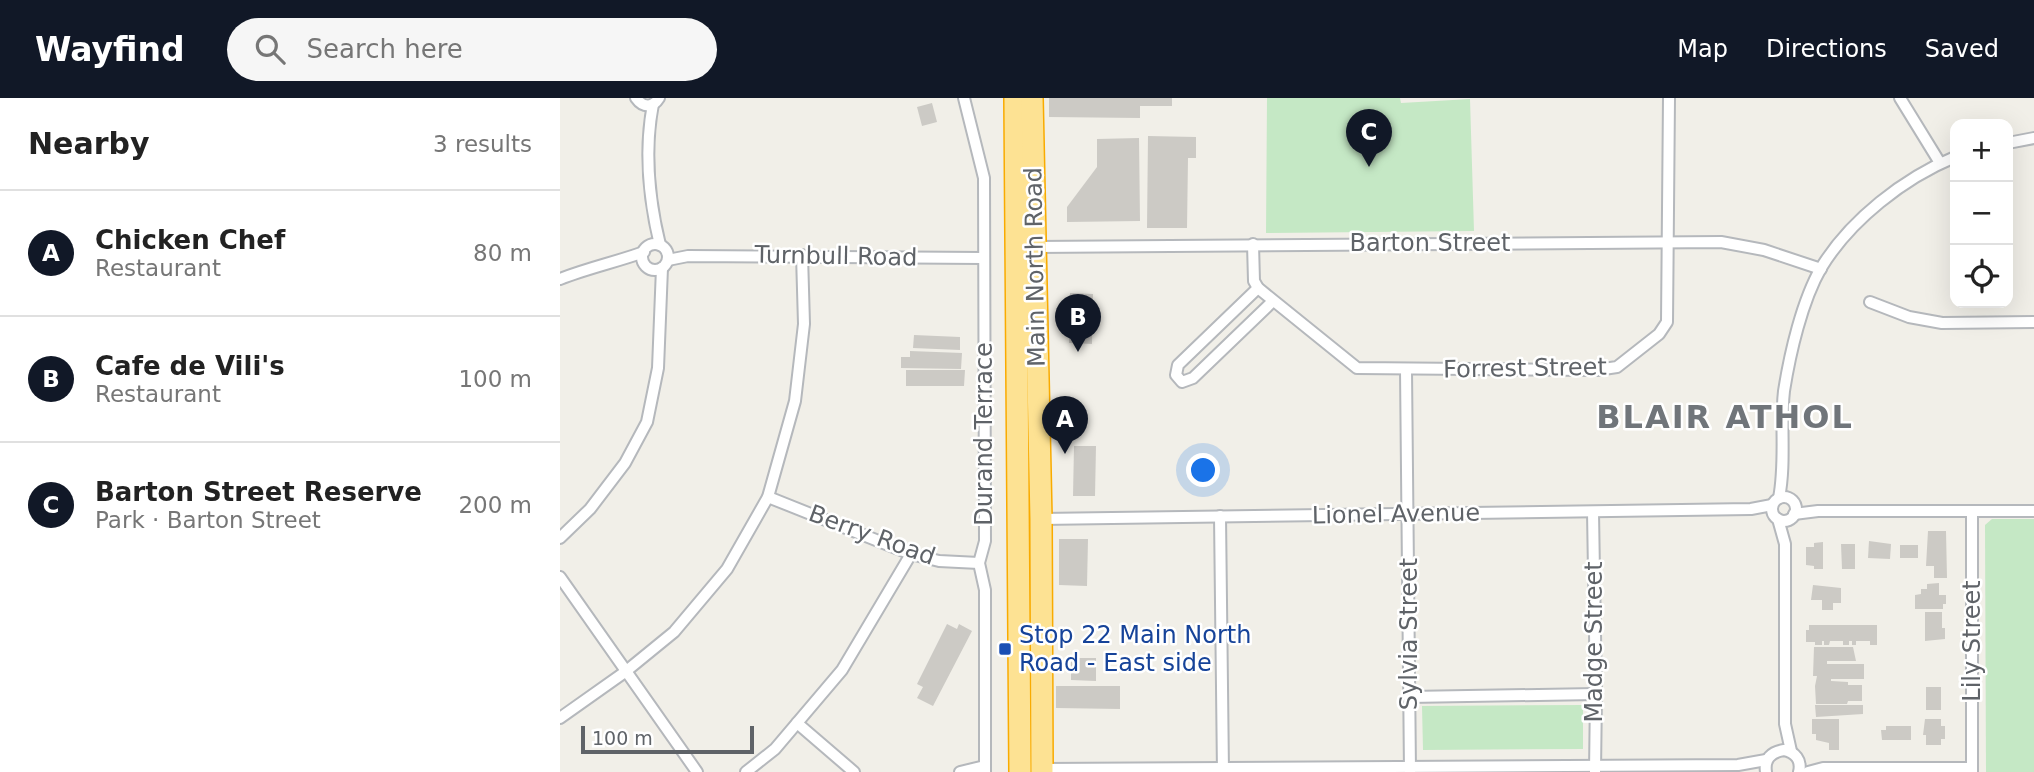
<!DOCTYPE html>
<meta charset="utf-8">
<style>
body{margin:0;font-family:"DejaVu Sans",sans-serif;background:#f6f6f6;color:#222}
.controls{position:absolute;right:21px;top:21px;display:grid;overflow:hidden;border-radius:14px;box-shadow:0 7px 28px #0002}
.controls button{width:63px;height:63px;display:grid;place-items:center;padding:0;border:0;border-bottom:2px solid #e0e0e0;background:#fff;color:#222;font:35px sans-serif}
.scale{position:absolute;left:21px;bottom:18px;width:173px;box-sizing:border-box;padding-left:7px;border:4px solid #5f6368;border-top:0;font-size:19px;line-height:24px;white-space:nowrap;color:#5f6368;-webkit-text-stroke:5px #fff;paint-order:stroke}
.you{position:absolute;left:644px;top:373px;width:24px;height:24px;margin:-18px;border:5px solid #fff;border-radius:50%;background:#1a73e8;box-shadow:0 0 0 10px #1a73e833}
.badge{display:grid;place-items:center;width:46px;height:46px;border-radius:50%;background:#111827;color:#fff;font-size:23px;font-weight:700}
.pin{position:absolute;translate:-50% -58px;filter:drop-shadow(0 2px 4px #0008)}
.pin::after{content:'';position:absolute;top:37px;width:24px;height:21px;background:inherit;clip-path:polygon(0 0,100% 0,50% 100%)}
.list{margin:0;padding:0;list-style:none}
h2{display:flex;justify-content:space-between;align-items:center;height:91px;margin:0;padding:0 28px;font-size:30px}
h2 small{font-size:23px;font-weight:400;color:#767676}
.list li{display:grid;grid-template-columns:46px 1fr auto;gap:21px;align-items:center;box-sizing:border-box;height:126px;padding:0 28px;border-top:2px solid #e0e0e0}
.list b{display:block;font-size:26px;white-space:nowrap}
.list p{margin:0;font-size:23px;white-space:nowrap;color:#767676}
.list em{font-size:23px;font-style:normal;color:#767676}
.icon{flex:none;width:38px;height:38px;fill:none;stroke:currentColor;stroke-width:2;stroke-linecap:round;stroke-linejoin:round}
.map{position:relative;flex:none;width:1474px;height:674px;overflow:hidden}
header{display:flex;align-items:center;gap:42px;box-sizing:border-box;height:98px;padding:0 35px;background:#111827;color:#fff}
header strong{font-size:33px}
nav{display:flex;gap:38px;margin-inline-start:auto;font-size:24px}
.search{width:490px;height:63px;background:#f6f6f6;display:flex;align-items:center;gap:18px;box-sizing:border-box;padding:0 24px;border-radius:38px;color:#767676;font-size:26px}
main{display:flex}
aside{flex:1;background:#fff}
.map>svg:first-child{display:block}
.green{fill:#c5e8c5}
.building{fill:#cccac5}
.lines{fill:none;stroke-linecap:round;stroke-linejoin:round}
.street-casing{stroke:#b5b8bc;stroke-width:14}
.highway-casing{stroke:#f9ab00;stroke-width:24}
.street{stroke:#fff;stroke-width:10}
.highway{stroke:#fde293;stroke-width:21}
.transit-dot{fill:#1a4fb4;stroke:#fff;stroke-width:2.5}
.labels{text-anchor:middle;stroke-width:5;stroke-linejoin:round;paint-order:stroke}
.street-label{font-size:24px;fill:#5f6368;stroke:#fff}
.transit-label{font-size:24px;fill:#164399;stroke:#fff;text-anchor:start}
.district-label{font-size:32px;font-weight:bold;letter-spacing:2px;fill:#70757a;stroke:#fff}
</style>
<header>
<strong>Wayfind</strong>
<div class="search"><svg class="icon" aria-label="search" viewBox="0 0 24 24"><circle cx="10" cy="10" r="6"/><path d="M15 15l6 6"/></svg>Search here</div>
<nav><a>Map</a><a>Directions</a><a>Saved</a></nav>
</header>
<main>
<aside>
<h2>Nearby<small>3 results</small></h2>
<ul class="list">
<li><span class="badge">A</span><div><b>Chicken Chef</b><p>Restaurant</p></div><em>80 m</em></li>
<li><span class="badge">B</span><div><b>Cafe de Vili's</b><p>Restaurant</p></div><em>100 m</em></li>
<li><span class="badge">C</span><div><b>Barton Street Reserve</b><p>Park · Barton Street</p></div><em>200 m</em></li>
</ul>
</aside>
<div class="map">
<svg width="1474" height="674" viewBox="0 0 1474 674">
<rect width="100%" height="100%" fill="#f1efe8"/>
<g class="green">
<path d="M707 0H840L841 5 910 1 914 133 706 135Z"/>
<path d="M1432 421H1474V674H1426L1425 427Z"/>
<path d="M1023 607V651L863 652 862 608Z"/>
</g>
<g class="building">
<path d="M489 0H612V8H580V20L489 19Z"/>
<path d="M372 5 377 24 362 28 357 9Z"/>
<path d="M588 38 636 39V60H628L627 130H587Z"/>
<path d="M579 40 580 123 507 124V109L537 69V41Z"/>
<path d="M510 195 533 196 532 246 509 245Z"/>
<path d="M354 237 400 239V252L353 250Z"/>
<path d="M350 253 402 255 401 271 341 270V259H350Z"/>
<path d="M346 272H405L404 288H346Z"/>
<path d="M514 348H536L535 398H513Z"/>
<path d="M1368 433H1386L1387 480H1374V468H1366Z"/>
<path d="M499 441H528L527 488 499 487Z"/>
<path d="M1309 443 1331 446 1330 461 1308 460Z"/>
<path d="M1263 444V471H1254V468L1246 467V449H1254V445Z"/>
<path d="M1281 446H1295V471H1282Z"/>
<rect x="1340" y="447" width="18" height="13"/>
<path d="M1379 485V497H1386V506H1383V511H1355V497L1361 496V491H1367V486Z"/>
<path d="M1253 487 1281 490V505H1273V512H1262V502H1251Z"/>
<path d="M1365 514H1382V530H1385V541L1365 543Z"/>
<path d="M387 526 397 531 399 526 412 533 373 608 357 600 363 589 357 586Z"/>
<path d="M1249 527H1317V547H1310V543H1296V547H1292V543H1289V547H1283V543H1270L1269 547H1264V543H1262V547H1255V544H1246V532H1249Z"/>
<path d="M1254 549H1293L1296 563H1267V566H1304V581H1271V583L1288 584V587H1302V603H1288L1287 606H1256L1255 588 1257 578H1253Z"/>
<path d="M511 560H536V583L511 582Z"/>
<path d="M496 588H560V611L496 610Z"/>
<rect x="1366" y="589" width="15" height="23"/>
<path d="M1255 607H1303V616L1256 619Z"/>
<path d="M1252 621H1279V652H1269V645L1256 642V636H1252Z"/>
<path d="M1365 621H1381V628H1385V641H1381V647H1366V637H1363Z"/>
<path d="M1326 628H1351V642H1322L1321 632H1326Z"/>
</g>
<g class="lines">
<defs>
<g id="street">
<path d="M76 0C83 10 93 10 99 0"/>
<path d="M404 0 424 80 425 443 419 465 425 492V674"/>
<path d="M1340 0 1380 65"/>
<path d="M93 6C84 53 89 102 100 147"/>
<path d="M1448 45 1474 40"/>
<path d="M693 146 694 183 698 190 797 270 1037 272 1057 269 1099 236 1107 224 1109 0"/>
<circle cx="95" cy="159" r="13"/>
<path d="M475 149 1161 144 1204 152 1261 171"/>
<path d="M108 162 128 158 423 160"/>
<path d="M0 181C28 170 56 164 84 154"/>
<path d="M698 190 618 267 616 277 622 284 633 280 712 204"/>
<path d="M1310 204 1349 219 1382 225 1474 224"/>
<path d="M846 272 850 674"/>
<path d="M208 399 351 456 379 463 419 465"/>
<circle cx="1224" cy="411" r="12"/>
<path d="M1219 400C1226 364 1220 328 1224 293 1230 255 1242 203 1261 170 1290 122 1344 80 1395 59"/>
<path d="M1033 414 1036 596 1035 674"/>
<path d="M1234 416 1258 413H1474"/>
<path d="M660 418 663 674"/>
<path d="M481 421 1191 411 1212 407"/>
<path d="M1218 421 1225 446V626L1231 653"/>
<path d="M0 440 30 411 65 365 87 324 98 270 102 170"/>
<path d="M0 479 137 674"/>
<path d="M849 599 1036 596"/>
<path d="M0 620 65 574 114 534 167 471 208 399 235 303 244 226 242 157"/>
<path d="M237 625 294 674"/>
<path d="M482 671 1178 667 1206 662"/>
<path d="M186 674 215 651 282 572 351 456"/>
<path d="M400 674 425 668"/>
<path d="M1206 674C1204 661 1211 654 1224 652 1235 654 1242 662 1239 674"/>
<path d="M1248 674 1263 670H1412"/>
<path d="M1412 674V413"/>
</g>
<g id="highway">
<path d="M455 0 460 674"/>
<path d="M472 0 481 421 482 674"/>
</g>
</defs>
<use href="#street" class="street-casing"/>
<use href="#highway" class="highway-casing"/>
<use href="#street" class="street"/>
<use href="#highway" class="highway"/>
</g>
<rect class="transit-dot" x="438" y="544" width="14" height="14" rx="3.5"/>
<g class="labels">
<g class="street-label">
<text x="870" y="153">Barton Street</text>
<text transform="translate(276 158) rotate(1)" y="8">Turnbull Road</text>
<text transform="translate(475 169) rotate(-91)" y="8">Main North Road</text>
<text transform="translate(965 270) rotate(-1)" y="8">Forrest Street</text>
<text transform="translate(424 336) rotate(-90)" y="8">Durand Terrace</text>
<text transform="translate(836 416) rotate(-1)" y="8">Lionel Avenue</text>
<text transform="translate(312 437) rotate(20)" y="8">Berry Road</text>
<text transform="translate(849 536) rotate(-90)" y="8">Sylvia Street</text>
<text transform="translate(1412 543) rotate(-90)" y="8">Lily Street</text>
<text transform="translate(1034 544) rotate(-90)" y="8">Madge Street</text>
</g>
<g class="transit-label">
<text x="459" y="545">Stop 22 Main North<tspan x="459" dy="28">Road - East side</tspan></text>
</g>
<g class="district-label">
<text x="1165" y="330">BLAIR ATHOL</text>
</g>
</g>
</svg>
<div class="controls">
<button>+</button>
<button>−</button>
<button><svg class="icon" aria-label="locate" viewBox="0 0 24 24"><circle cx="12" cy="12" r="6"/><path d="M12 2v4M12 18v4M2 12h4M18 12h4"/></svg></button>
</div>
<div class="scale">100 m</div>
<div class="you"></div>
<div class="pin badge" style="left:505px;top:356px">A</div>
<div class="pin badge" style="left:518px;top:254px">B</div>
<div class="pin badge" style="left:809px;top:69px">C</div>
</div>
</main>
